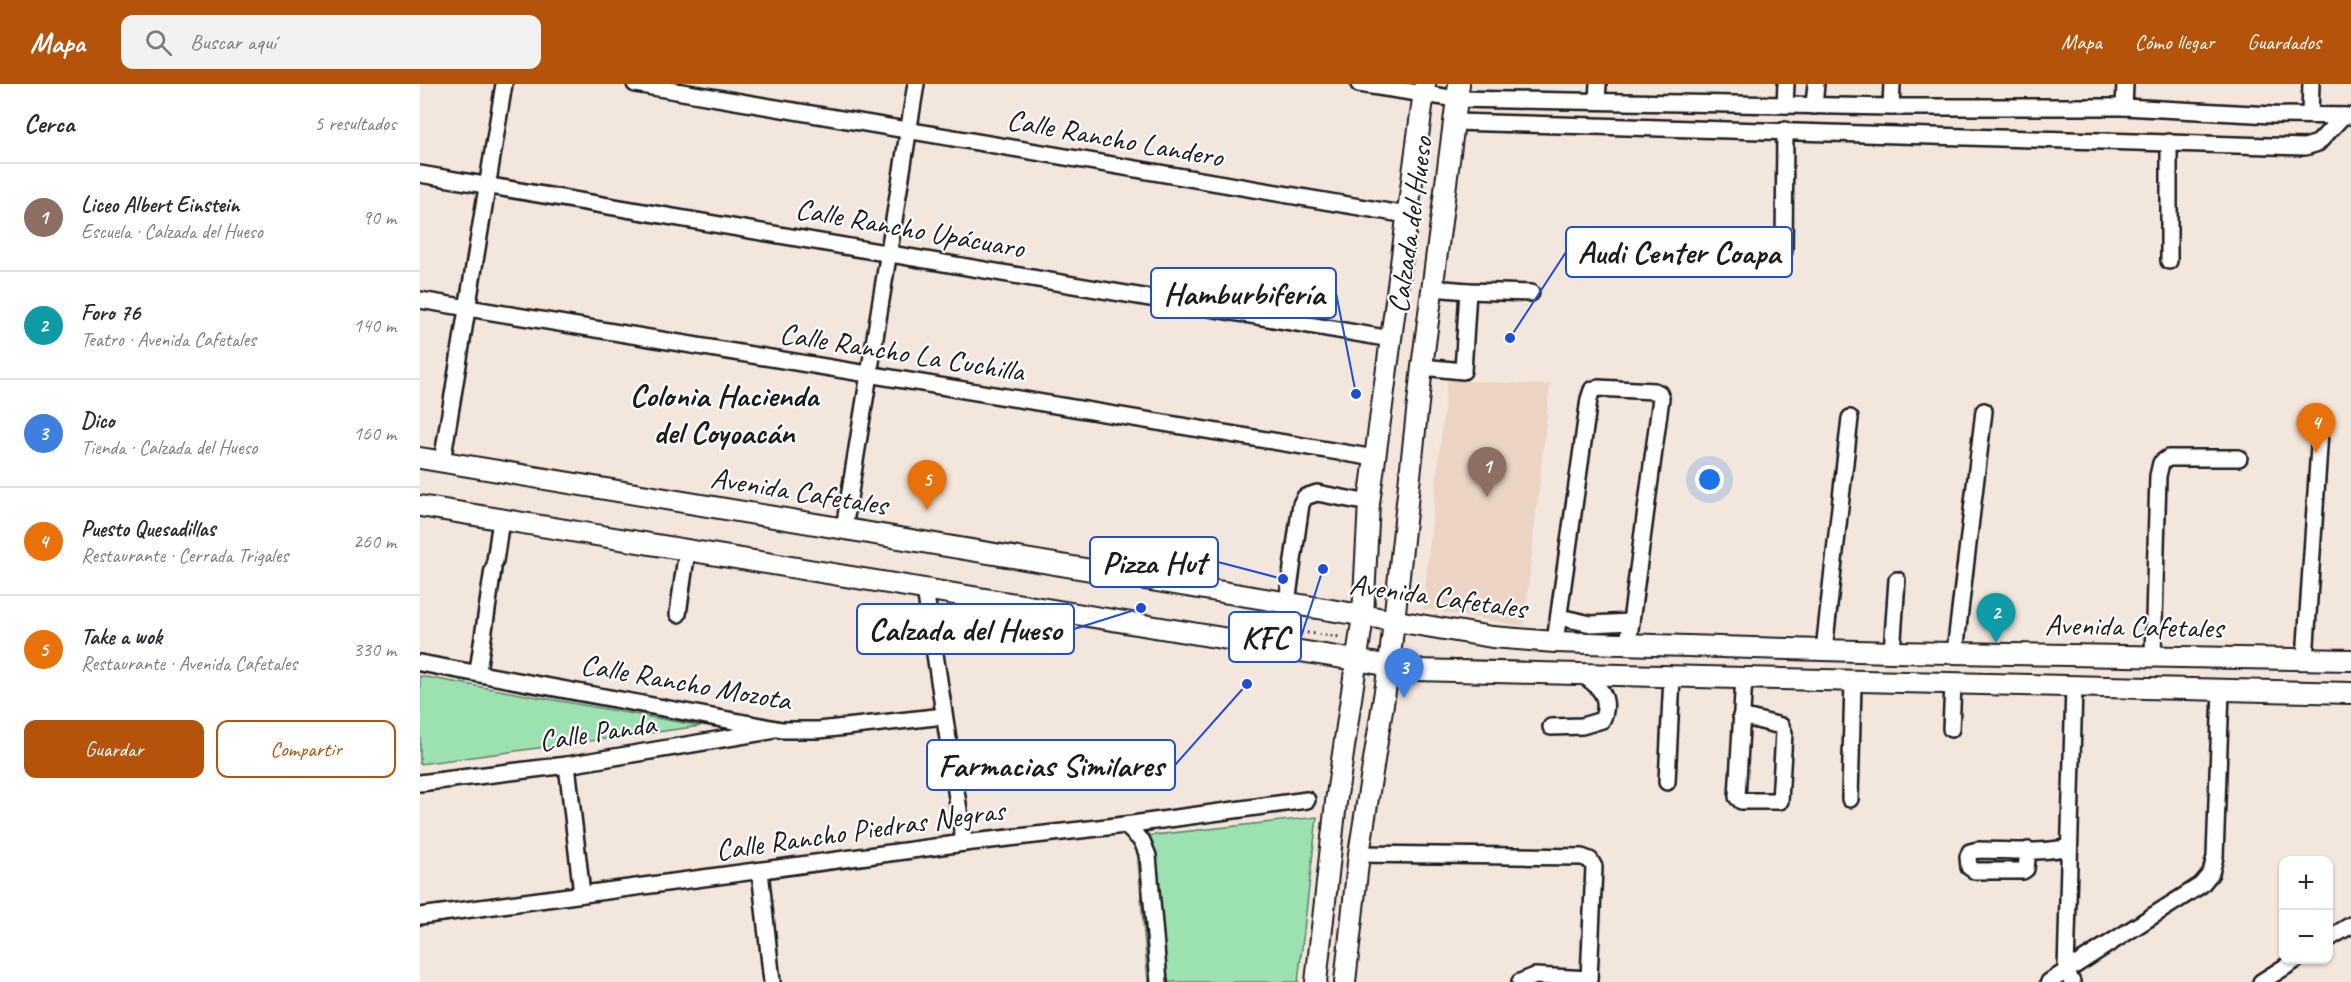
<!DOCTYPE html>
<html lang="es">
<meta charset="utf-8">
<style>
body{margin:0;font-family:Caveat,sans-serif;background:#f2f2f3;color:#2b2b33}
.controls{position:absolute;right:18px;bottom:18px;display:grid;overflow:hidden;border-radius:12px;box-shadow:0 2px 4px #0004}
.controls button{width:54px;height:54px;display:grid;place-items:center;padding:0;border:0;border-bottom:2px solid #e1e1e2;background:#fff;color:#2b2b33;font:30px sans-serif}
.you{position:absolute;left:1290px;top:396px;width:21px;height:21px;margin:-15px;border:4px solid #fff;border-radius:50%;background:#1a73e8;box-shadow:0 0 0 9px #1a73e833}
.badge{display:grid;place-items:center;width:39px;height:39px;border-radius:50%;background:#b45309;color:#fff;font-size:20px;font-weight:700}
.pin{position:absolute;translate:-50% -50px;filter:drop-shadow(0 2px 3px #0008)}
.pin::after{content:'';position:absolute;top:32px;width:21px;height:18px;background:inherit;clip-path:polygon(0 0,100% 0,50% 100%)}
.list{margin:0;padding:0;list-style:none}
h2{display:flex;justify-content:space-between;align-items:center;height:78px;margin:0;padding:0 24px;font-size:26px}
h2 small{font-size:20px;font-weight:400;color:#7c7c81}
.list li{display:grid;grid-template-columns:39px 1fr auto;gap:18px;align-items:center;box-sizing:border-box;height:108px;padding:0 24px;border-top:2px solid #e1e1e2}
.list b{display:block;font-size:22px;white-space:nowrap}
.list p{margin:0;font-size:20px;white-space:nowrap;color:#7c7c81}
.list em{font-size:20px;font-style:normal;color:#7c7c81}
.actions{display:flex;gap:12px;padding:18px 24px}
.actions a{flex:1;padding:14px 0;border:2px solid #b45309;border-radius:12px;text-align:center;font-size:21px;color:#b45309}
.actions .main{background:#b45309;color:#fff}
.icon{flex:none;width:33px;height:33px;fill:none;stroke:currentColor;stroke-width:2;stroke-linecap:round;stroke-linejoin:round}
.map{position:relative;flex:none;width:1931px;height:898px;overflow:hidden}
header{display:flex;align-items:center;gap:36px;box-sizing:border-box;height:84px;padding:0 30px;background:#b45309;color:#fff}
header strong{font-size:28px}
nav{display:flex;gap:33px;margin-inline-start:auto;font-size:21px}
.search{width:420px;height:54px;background:#f2f2f3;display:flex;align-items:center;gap:15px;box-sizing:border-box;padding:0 21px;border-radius:12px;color:#7c7c81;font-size:22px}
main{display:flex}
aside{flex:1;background:#fff}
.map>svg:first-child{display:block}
.built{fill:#ebd4c3}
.green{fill:#9be2b0;stroke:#5c7f66;stroke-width:1.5}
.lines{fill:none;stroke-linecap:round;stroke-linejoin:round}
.minor-casing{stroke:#1c1c1c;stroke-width:20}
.major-casing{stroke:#1c1c1c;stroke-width:24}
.path{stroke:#1c1c1c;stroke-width:3;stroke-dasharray:1.5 4.5;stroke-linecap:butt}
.minor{stroke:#fff;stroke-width:15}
.major{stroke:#fff;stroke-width:20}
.labels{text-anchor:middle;stroke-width:4.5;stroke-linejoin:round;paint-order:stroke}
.street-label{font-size:30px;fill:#1c1c1c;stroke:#fff}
.neighbourhood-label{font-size:32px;font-weight:bold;fill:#1c1c1c;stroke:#fff}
.leader{fill:none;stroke:#1d4ed8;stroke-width:2}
.callout-dot{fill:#1d4ed8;stroke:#fff;stroke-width:2}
.callout{fill:#fff;stroke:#1d4ed8;stroke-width:2}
.callout-label{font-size:32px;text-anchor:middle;font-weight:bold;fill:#1c1c1c}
</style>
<header>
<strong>Mapa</strong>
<div class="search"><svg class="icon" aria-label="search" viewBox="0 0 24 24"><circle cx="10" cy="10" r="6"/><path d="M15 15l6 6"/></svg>Buscar aquí</div>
<nav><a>Mapa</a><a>Cómo llegar</a><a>Guardados</a></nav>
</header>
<main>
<aside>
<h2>Cerca<small>5 resultados</small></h2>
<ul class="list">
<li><span class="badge" style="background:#8d6e63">1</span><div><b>Liceo Albert Einstein</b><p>Escuela · Calzada del Hueso</p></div><em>90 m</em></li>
<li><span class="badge" style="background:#0f9aa8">2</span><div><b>Foro 76</b><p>Teatro · Avenida Cafetales</p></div><em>140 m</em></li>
<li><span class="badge" style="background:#3f7fe0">3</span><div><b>Dico</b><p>Tienda · Calzada del Hueso</p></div><em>160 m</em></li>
<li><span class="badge" style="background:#e8710a">4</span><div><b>Puesto Quesadillas</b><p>Restaurante · Cerrada Trigales</p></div><em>260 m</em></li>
<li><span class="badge" style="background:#e8710a">5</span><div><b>Take a wok</b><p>Restaurante · Avenida Cafetales</p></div><em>330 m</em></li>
</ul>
<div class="actions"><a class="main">Guardar</a><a>Compartir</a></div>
</aside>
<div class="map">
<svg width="1931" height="898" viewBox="0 0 1931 898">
<rect width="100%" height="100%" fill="#f3e6dc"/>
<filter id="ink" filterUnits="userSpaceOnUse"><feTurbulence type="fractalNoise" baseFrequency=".0167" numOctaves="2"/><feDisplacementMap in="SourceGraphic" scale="12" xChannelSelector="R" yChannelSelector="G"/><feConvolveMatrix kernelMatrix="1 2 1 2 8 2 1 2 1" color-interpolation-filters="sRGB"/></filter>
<g filter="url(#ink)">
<path class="built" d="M1027 296 1130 301 1104 542 1003 525Z"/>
<g class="green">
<path d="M0 592 281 642 0 680Z"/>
<path d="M897 733 878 898H728L716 753Z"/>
</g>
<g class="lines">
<defs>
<g id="minor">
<path d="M215 0 987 131"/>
<path d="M939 0 1037 15 1471 23H1704L1852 31 1931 32"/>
<path d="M1177 17 1178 0"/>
<path d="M1365 21 1366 0"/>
<path d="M1394 22 1396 0"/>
<path d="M1471 23 1472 0"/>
<path d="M1704 23 1705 0"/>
<path d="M1890 31 1891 0"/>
<path d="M1034 38 1885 63 1898 59 1923 32"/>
<path d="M0 90 971 255"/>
<path d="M1364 167 1365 46"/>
<path d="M1749 177V58"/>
<path d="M1048 207 1111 209"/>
<path d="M0 216 955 374"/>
<path d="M1002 283 1043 287 1048 207 1012 204"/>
<path d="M22 378 84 0"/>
<path d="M424 445 496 0"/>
<path d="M75 477 81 436"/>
<path d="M505 505 544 759"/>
<path d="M867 519 881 420 885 413 897 409 949 419"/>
<path d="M258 530 267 466"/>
<path d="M1139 533 1171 540 1211 538"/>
<path d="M1135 558 1169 315 1172 306 1178 304 1234 307 1239 309 1241 314 1208 560"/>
<path d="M1404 566 1430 334"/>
<path d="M1472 568 1477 496"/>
<path d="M1535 568 1564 327"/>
<path d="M1733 572 1738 392 1741 379 1748 374H1819"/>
<path d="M1885 575 1900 348"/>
<path d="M0 579 362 646H399L524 632"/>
<path d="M58 587 73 485"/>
<path d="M1321 632 1361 642 1364 649 1360 717H1321L1317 713 1324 593"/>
<path d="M1131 643 1162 642 1182 636C1192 614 1179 601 1161 590"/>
<path d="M1531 645 1533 600"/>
<path d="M147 681 162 810"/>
<path d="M1247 698 1252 592"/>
<path d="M0 699 147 681 350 647"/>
<path d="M1430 715 1433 598"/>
<path d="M705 741 722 757 728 772 739 898"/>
<path d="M1608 766 1606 785 1603 787H1555L1549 783 1548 773 1550 768 1558 766C1587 766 1620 770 1649 763"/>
<path d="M939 770 1162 773 1170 776 1174 783 1169 895"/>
<path d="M340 787 352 898"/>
<path d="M0 832 544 759 705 741 887 716"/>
<path d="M1908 855 1931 841"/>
<path d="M1100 898 1115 892 1169 895 1168 898"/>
<path d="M1629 898 1781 801 1791 789 1795 773 1801 607"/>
<path d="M1652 898 1646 887 1654 603"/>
<path d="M1841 898 1876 876"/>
</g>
<g id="major">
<path d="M0 374 1072 553 1135 558 1472 568 1931 576"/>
<path d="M0 422 996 586 1931 609"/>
<path d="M896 898 916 718 943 532 949 419 1005 0"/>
<path d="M925 898 939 770 969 582 1002 283 1039 0"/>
</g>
</defs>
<use href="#minor" class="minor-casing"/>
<use href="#major" class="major-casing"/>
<path class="path" d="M881 548 920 553"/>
<use href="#minor" class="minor"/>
<use href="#major" class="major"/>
</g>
</g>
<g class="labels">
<g class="street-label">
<text transform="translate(695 54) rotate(10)" y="10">Calle Rancho Landero</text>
<text transform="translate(990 141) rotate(-82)" y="10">Calzada del Hueso</text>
<text transform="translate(490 144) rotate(10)" y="10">Calle Rancho Upácuaro</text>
<text transform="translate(482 268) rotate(9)" y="10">Calle Rancho La Cuchilla</text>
<text transform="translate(379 407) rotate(9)" y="10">Avenida Cafetales</text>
<text transform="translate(1018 512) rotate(8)" y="10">Avenida Cafetales</text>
<text transform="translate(1714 542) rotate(1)" y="10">Avenida Cafetales</text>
<text transform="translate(266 598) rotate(10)" y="10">Calle Rancho Mozota</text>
<text transform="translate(177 648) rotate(-9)" y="10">Calle Panda</text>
<text transform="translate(440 746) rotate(-8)" y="10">Calle Rancho Piedras Negras</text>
</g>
<g class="neighbourhood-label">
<text x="304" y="322">Colonia Hacienda<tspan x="304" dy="37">del Coyoacán</tspan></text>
</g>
</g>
<path class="leader" d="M1090 254L1146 168M936 310L916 209M863 495L798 478M721 524L654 545M903 485L881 553M827 600L755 681"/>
<g class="callout-dot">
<circle cx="1090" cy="254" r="6"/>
<circle cx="936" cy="310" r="6"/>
<circle cx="863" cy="495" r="6"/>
<circle cx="721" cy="524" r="6"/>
<circle cx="903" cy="485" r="6"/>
<circle cx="827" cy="600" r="6"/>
</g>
<g class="callout">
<rect x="1146" y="143" width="226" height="50" rx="6"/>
<rect x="731" y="184" width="185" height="50" rx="6"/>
<rect x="670" y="453" width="128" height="50" rx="6"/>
<rect x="437" y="520" width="217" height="50" rx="6"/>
<rect x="809" y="528" width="72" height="50" rx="6"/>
<rect x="507" y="656" width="248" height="50" rx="6"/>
</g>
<g class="callout-label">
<text x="1259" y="179">Audi Center Coapa</text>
<text x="824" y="220">Hamburbifería</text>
<text x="734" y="489">Pizza Hut</text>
<text x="545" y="556">Calzada del Hueso</text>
<text x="845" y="564">KFC</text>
<text x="631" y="692">Farmacias Similares</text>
</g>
</svg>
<div class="controls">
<button>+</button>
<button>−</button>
</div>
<div class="you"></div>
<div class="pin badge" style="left:1067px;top:413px;background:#8d6e63">1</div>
<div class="pin badge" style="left:1576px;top:559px;background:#0f9aa8">2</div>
<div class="pin badge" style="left:984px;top:614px;background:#3f7fe0">3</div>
<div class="pin badge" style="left:1896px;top:369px;background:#e8710a">4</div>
<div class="pin badge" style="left:507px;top:426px;background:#e8710a">5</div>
</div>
</main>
